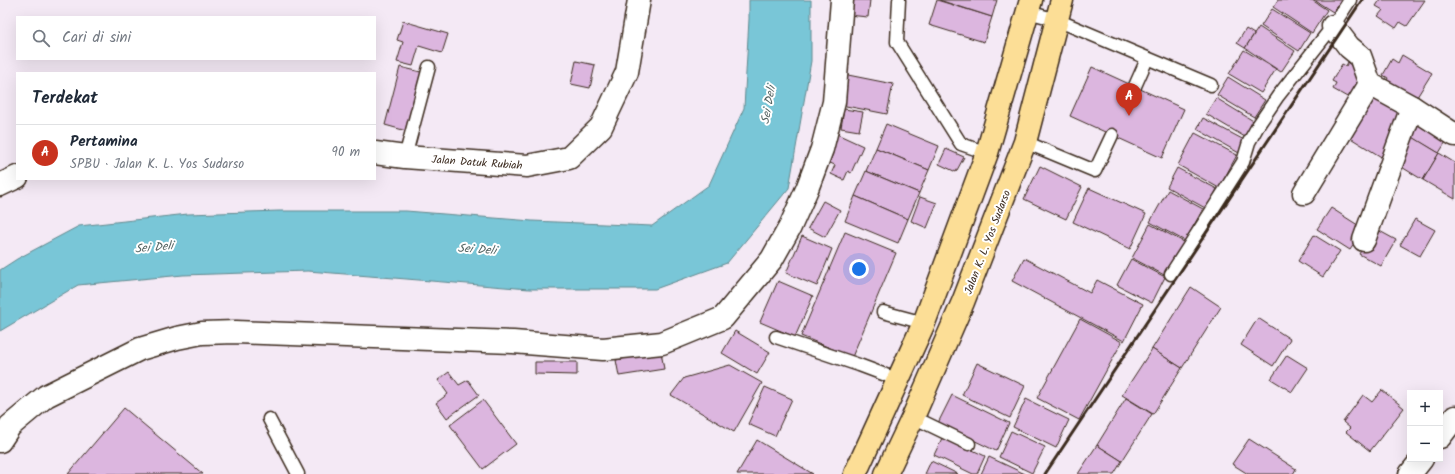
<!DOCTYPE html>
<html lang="id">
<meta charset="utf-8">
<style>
body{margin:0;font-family:Kalam,sans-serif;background:#f2f2f3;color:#1f2937}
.controls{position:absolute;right:12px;bottom:12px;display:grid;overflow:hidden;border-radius:0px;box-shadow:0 4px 16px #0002}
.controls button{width:36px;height:36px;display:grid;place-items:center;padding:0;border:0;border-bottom:1px solid #e0e1e3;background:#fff;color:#1f2937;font:20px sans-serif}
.you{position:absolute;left:859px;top:269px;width:14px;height:14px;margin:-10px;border:3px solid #fff;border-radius:50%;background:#1a73e8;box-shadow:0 0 0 6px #1a73e833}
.badge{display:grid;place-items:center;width:26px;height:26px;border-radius:50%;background:#c8321e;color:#fff;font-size:13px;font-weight:700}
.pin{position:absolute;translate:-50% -33px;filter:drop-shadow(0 1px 2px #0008)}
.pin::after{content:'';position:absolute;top:21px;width:14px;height:12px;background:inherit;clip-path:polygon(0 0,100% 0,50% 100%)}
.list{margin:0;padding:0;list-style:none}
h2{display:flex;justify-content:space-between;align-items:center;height:52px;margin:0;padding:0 16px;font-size:17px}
h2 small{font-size:13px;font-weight:400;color:#747a83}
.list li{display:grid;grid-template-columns:26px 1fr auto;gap:12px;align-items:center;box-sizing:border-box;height:56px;padding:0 16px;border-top:1px solid #e0e1e3}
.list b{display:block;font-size:15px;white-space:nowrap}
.list p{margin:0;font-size:13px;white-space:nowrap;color:#747a83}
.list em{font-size:13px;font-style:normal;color:#747a83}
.icon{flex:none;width:22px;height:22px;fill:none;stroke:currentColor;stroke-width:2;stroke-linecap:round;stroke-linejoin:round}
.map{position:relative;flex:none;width:1455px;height:474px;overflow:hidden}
.search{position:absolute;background:#fff;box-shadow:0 4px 16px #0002;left:16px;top:16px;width:360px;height:44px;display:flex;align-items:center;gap:10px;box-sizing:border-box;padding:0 14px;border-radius:0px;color:#747a83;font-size:15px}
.panel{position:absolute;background:#fff;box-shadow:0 4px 16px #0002;left:16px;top:72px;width:360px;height:108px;border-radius:0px}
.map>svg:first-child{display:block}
.water{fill:#79c6d7;stroke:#60888d}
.building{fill:#dcb6df;stroke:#3b2a1e}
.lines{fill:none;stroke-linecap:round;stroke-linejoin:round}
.lane-casing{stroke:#3b2a1e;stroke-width:15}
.street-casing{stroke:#3b2a1e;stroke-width:25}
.highway-casing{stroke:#3b2a1e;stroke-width:25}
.lane{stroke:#fff;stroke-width:12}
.street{stroke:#fff;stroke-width:22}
.highway{stroke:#fcde96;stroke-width:22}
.rail{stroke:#3b2a1e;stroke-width:3}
.labels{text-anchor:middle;stroke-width:4;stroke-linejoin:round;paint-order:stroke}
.street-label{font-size:11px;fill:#3b2a1e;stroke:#fff}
.water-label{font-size:12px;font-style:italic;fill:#51615f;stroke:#fff}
</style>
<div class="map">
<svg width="1455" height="474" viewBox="0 0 1455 474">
<rect width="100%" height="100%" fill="#f4e9f5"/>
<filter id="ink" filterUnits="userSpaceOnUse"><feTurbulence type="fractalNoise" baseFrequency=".025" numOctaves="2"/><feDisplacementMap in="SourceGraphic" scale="8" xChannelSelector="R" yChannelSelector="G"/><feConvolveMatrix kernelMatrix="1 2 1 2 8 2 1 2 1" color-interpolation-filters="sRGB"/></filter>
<g filter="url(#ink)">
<path class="water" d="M749 0H811V61L789 188 727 263 655 289H529L308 271 183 275 78 285 0 331V270L17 259 79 226 188 214 279 211H406L532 221 652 226 709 185 744 108 749 19Z"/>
<g class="building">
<path d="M850 0H870L868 17 848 15Z"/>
<path d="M937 0 992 17 984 42 929 25Z"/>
<path d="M939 0H997L992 17Z"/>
<path d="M1278 0H1312L1327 10 1312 33 1273 7Z"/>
<path d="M1314 0H1341L1333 12Z"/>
<path d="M1380 0H1425L1407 26 1400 22 1396 28 1378 16 1383 10 1376 6Z"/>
<path d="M1272 9 1310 33 1299 51 1261 26Z"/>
<path d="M403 21 448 34 442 53 419 46 413 66 397 62 403 42 397 40Z"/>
<path d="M1259 27 1295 51 1281 72 1245 48Z"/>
<path d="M1246 29 1254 34 1245 48 1237 43Z"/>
<path d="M1244 50 1276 69 1261 93 1229 74Z"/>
<path d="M1402 55 1432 73 1412 105 1383 88 1388 78 1383 75 1392 59 1398 63Z"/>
<path d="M576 61 595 65 590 88 571 84Z"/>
<path d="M1348 62 1363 81 1356 102 1333 89 1336 83 1332 81 1342 64 1346 66Z"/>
<path d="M400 67 425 73 410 132 385 125Z"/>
<path d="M1092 67 1184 109 1162 158 1070 116Z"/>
<path d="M848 75 893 84 887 114 841 105Z"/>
<path d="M1228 77 1265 100 1254 117 1217 95Z"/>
<path d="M1371 93 1404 114 1383 158 1344 134Z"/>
<path d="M1216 98 1255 122 1245 137 1206 114Z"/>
<path d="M844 109 863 112 859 131 841 128Z"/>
<path d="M1417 115 1450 135 1439 153 1405 133Z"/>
<path d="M1203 118 1246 141 1239 153 1197 129Z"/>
<path d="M886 124 939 146 929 170 876 148Z"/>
<path d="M1195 133 1237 155 1219 188 1178 165Z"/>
<path d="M837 134 863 146 851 173 848 171 844 180 831 174 835 165 825 161Z"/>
<path d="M1411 136 1439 153 1423 180 1395 163Z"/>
<path d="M876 148 929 170 919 193 866 171Z"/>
<path d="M946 149 964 157 956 172 939 164Z"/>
<path d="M1439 153 1455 163V199L1423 180Z"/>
<path d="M1040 166 1082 187 1066 219 1024 199Z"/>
<path d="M1177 168 1217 189 1207 209 1167 187Z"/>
<path d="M866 171 919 193 908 219 855 196Z"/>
<path d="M1089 188 1146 214 1130 249 1073 222Z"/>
<path d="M1168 190 1203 209 1185 241 1150 222Z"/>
<path d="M855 196 908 219 898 243 845 221Z"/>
<path d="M920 197 937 203 927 228 911 221Z"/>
<path d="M823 201 840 210 825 237 808 228Z"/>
<path d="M1331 208 1364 229 1350 250 1317 229Z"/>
<path d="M1415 219 1435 230 1420 256 1400 245Z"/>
<path d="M1150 224 1184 242 1166 276 1132 258Z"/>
<path d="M1374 228 1396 240 1381 266 1359 254Z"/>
<path d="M845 232 896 253 852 357 801 336Z"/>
<path d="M1314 235 1340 251 1323 277 1298 261Z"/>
<path d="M802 236 832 249 817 286 786 273Z"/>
<path d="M1024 258 1090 293 1097 280 1143 304 1124 341 1012 281Z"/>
<path d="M1131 259 1165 277 1152 303 1117 285Z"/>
<path d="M778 281 813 296 795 337 760 322Z"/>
<path d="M1191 287 1221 307 1182 368 1152 349Z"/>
<path d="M1258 318 1290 339 1273 366 1241 345Z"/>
<path d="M1080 319 1122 342 1079 420 1037 398Z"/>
<path d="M735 331 770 352 757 374 722 353Z"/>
<path d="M1152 349 1182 368 1153 414 1122 395Z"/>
<path d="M661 352 664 369 619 376 616 360Z"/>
<path d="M1287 355 1308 368 1292 392 1271 379Z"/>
<path d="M535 362H577V375L535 374Z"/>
<path d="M977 363 1025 386 1010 418 962 395Z"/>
<path d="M730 365 762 383 734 432 671 395 684 378Z"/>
<path d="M449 372 459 385 468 380 479 395 447 418 436 403 448 394 438 380Z"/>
<path d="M765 387 792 399 775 436 748 424Z"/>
<path d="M1382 390 1404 408 1370 451 1346 432 1350 428 1343 422 1363 395 1372 402Z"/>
<path d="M952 395 1009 423 996 451 938 423Z"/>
<path d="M1126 398 1152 414 1122 461 1097 445Z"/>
<path d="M1026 399 1069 420 1056 448 1013 427Z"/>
<path d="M483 400 516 444 483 469 450 425Z"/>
<path d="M124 408 203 474H68Z"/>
<path d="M1011 431 1045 447 1032 473 999 457Z"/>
<path d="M943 436 985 456 977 474H973L934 455Z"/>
<path d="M1249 439 1296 469 1293 474H1248L1232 464Z"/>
<path d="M757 440 813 474H737Z"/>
<path d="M1097 445 1122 461 1114 474H1078Z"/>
<path d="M989 457 1025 474H981Z"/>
<path d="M931 461 958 474H925Z"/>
</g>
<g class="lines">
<defs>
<g id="lane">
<path d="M899 0 897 42 961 144 987 153"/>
<path d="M1028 12 1057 20 1211 85"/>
<path d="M1135 86 1147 59"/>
<path d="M1025 142 1095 171 1112 135"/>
<path d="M405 157 429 67"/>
<path d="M1171 274 1243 162 1249 142 1259 124 1278 96 1333 26 1350 0"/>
<path d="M883 312 924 323"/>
<path d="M776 337 859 365 899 380"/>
<path d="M913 417 969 444"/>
<path d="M269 419 298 474"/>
</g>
<g id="street">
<path d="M1333 26 1349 47 1360 56 1370 84"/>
<path d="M375 153 405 157 527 166 569 158 601 127 627 72 639 0"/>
<path d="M0 185 17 177"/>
<path d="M1304 193 1370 84 1412 107 1455 135"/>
<path d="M1364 240 1412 107"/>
<path d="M1440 437 1455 417"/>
<path d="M0 441 10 426 46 396 140 349 177 338 202 333 236 332 513 342 603 349 662 343 723 318 772 259 790 227 807 189 822 149 834 102 842 0"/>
<path d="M1410 474 1422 459"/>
</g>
<g id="highway">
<path d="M855 474 924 323 987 153 1031 0"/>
<path d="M886 474 913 417 963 302 1025 142 1062 0"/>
</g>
</defs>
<use href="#lane" class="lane-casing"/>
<use href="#street" class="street-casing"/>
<use href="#highway" class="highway-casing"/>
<use href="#lane" class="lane"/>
<use href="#street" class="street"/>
<use href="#highway" class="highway"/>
<path class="rail" d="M1045 474 1362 0"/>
</g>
</g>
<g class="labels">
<g class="street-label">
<text transform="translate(477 162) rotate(4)" y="4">Jalan Datuk Rubiah</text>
<text transform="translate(987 242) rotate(-69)" y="4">Jalan K. L. Yos Sudarso</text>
</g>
<g class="water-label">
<text transform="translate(768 105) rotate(-80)" y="4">Sei Deli</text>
<text transform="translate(154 247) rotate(-5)" y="4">Sei Deli</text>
<text transform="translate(477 249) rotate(4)" y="4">Sei Deli</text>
</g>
</g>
</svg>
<div class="controls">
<button>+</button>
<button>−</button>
</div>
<div class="you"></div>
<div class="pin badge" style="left:1129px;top:116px">A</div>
<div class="search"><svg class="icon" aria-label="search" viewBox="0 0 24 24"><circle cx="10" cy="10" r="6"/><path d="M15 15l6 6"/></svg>Cari di sini</div>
<section class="panel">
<h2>Terdekat<small></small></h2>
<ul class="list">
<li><span class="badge">A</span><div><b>Pertamina</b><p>SPBU · Jalan K. L. Yos Sudarso</p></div><em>90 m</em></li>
</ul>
</section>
</div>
